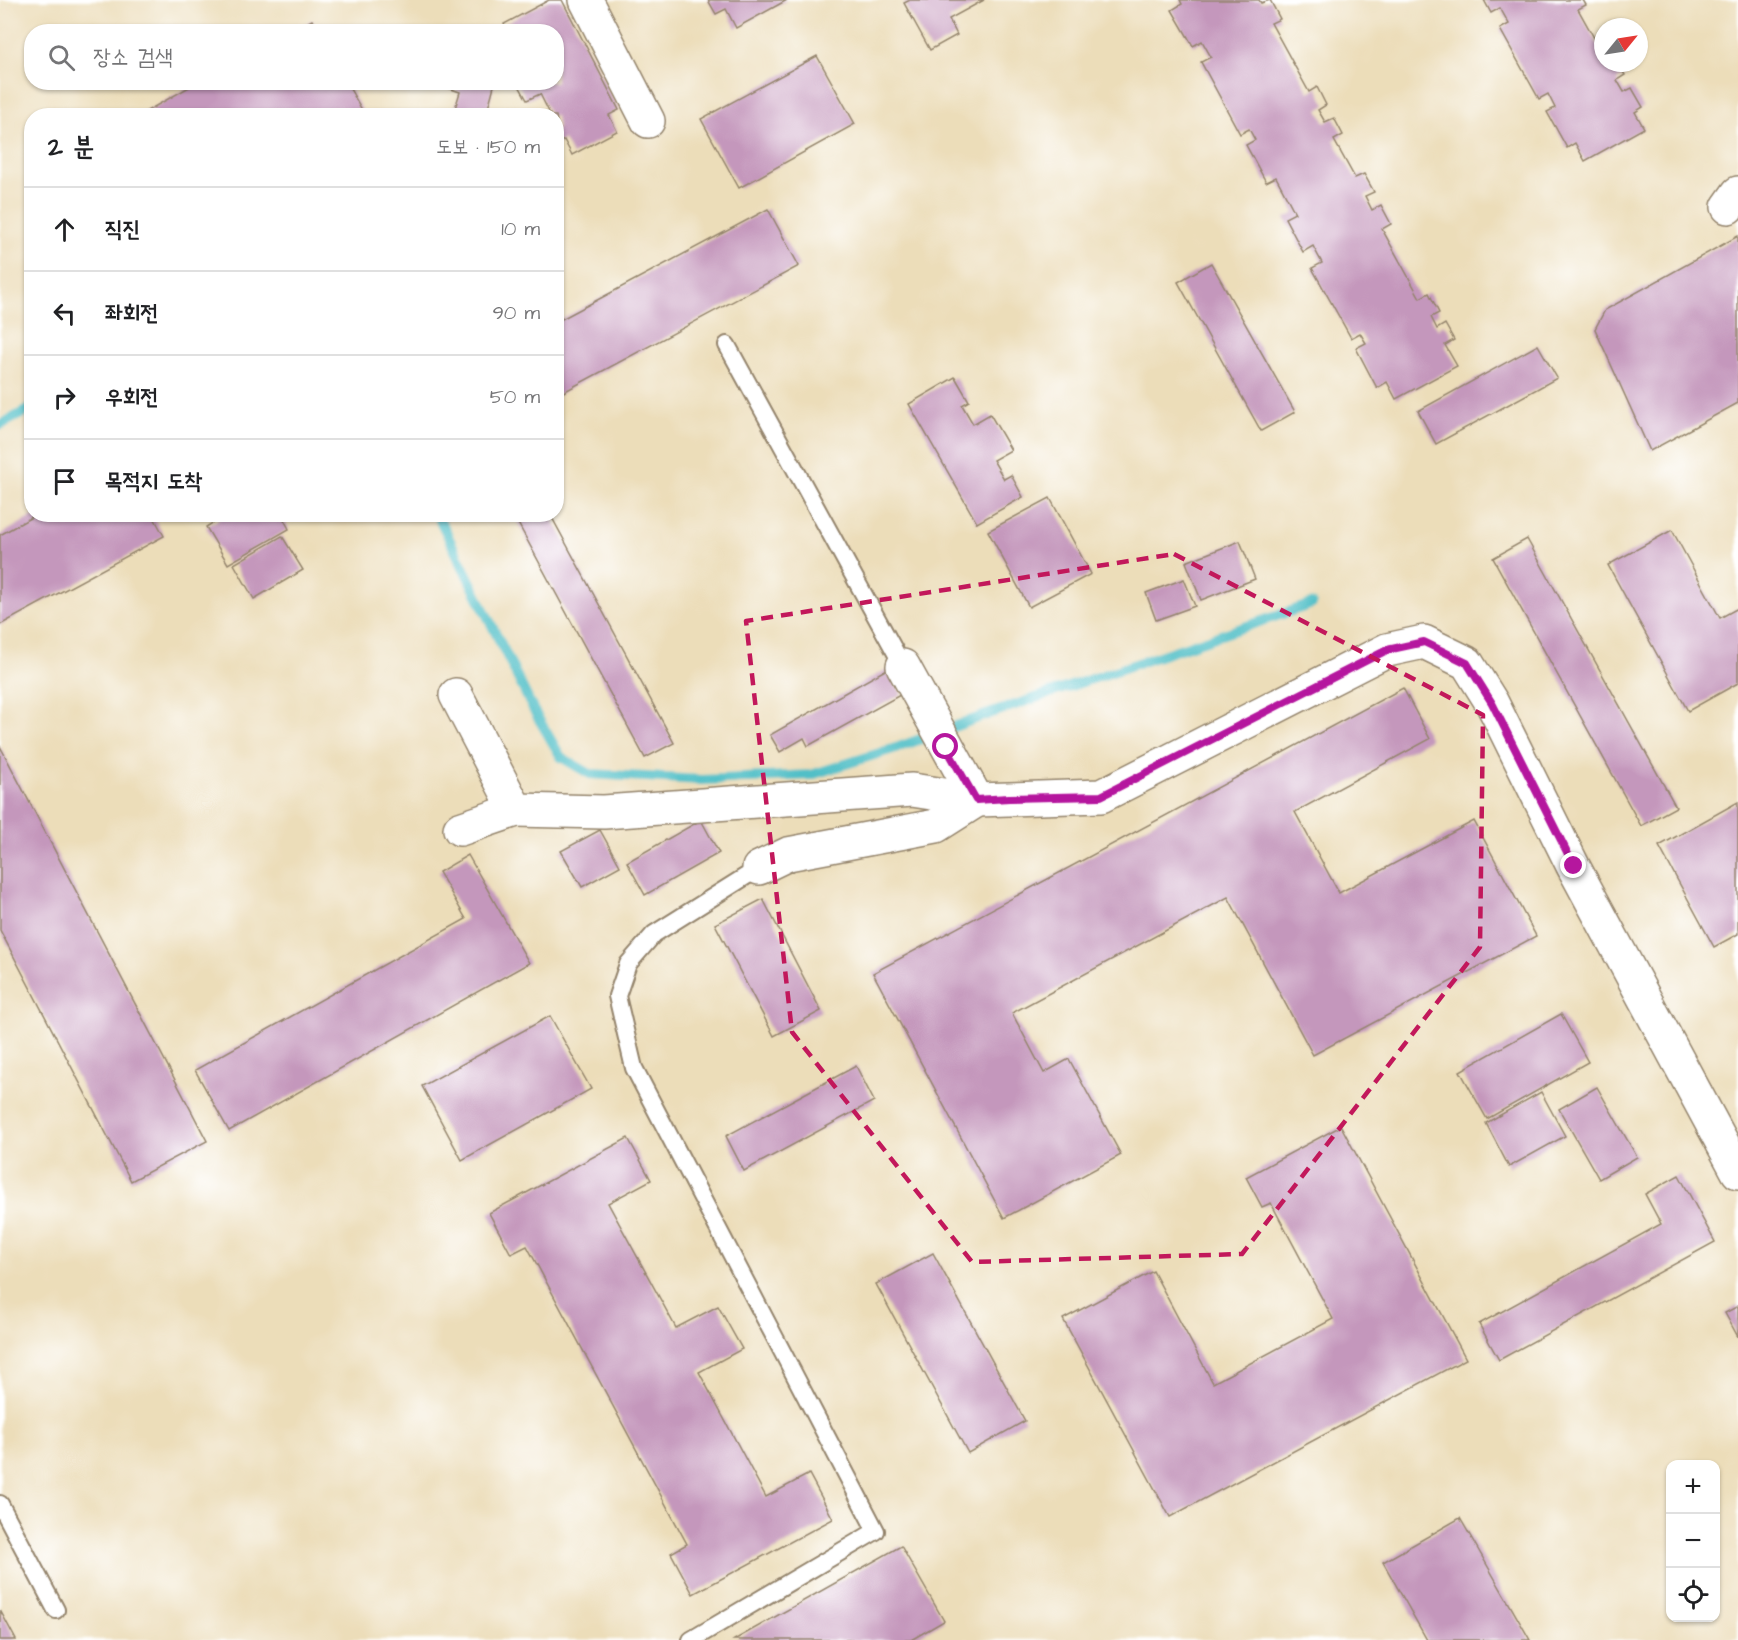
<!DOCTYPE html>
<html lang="ko">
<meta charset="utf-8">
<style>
body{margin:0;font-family:"Architects Daughter","Poor Story",sans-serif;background:#f2f2f2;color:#202124}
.controls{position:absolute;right:18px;bottom:18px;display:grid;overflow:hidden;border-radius:12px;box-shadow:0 2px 4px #0004}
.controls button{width:54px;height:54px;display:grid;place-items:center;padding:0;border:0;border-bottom:2px solid #e0e0e0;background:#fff;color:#202124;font:30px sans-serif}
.compass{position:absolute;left:1594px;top:18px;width:54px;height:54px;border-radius:50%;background:#fff;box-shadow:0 2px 4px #0004;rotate:60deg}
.stop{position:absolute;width:18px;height:18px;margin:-14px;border:4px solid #b5179e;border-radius:50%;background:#fff}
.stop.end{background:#b5179e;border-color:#fff;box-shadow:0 2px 6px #0008}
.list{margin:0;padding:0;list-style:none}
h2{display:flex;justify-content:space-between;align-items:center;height:78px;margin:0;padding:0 24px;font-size:26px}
h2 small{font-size:20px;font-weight:400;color:#757577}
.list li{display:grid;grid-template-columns:39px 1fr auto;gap:18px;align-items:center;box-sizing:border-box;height:84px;padding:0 24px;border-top:2px solid #e0e0e0}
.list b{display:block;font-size:22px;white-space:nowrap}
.list em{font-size:20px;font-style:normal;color:#757577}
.icon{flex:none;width:33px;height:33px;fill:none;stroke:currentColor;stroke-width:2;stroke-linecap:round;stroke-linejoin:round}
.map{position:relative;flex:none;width:1738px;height:1640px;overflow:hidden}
.search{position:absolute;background:#fff;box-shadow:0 2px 4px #0004;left:24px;top:24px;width:540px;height:66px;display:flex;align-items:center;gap:15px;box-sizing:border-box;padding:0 21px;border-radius:24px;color:#757577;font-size:22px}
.panel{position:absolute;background:#fff;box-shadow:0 2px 4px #0004;left:24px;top:108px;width:540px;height:414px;border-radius:24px}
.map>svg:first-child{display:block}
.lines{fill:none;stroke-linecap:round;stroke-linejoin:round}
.stream{stroke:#51bfc7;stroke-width:10}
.building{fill:#c497bc}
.service-casing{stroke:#94846c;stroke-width:20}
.minor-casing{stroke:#94846c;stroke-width:36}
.service{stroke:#fff;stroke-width:16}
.minor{stroke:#fff;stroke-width:33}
.route{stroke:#b5179e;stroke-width:8}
.marked{fill:none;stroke:#c2185b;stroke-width:4.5;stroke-dasharray:12 8;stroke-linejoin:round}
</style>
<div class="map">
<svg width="1738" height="1640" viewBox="0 0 1738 1640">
<rect width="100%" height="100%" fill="#fff"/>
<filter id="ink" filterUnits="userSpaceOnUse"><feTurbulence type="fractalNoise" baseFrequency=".0167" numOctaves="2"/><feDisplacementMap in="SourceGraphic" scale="12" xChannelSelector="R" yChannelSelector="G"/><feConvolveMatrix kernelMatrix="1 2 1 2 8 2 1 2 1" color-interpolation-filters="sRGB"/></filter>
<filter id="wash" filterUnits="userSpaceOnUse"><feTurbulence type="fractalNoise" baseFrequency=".008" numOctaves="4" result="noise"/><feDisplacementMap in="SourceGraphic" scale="24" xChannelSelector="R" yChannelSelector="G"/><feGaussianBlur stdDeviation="1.35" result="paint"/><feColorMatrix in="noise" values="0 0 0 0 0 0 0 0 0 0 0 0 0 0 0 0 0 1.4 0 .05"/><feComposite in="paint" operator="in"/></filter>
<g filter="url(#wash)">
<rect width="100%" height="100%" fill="#ecddb9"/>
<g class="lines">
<g class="stream">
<path d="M0 425 32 408"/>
<path d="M437 514 534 711 561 757 590 774 702 780 811 775 899 747 986 715 1312 604"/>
</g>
</g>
<g id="blocks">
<g class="building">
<path d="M549 0H562L619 110 609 115 617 131 572 155 564 140 556 144V129L558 128 556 116H551L540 94 527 100 517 82H556V32H507L504 24Z"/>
<path d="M708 0H787L736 28 726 9 716 14Z"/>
<path d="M910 0H984L949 19 957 35 930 50 904 3Z"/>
<path d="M1180 0H1259L1261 3 1270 0 1280 19 1271 23 1309 92 1317 87 1326 105 1318 110 1325 122 1334 118 1343 135 1334 140 1355 178 1364 174 1374 192 1365 196 1372 210 1381 205 1391 224 1382 229 1420 298 1429 293 1439 313 1431 317 1437 329 1445 324 1454 340 1445 345 1457 366 1396 399 1387 382 1377 388 1356 348 1366 343 1360 333 1351 338 1312 268 1322 263 1313 246 1303 252 1285 218 1295 213 1276 177 1266 182 1246 145 1255 140 1249 129 1240 134 1201 62 1211 57 1202 41 1193 46 1172 10 1182 4Z"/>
<path d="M1484 0H1583L1586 5 1578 9 1603 54V63H1618L1625 75 1617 80 1624 92 1632 88 1643 107 1635 112 1644 128 1585 161 1575 143 1567 148 1547 112 1555 108 1548 94 1539 99 1500 29 1509 24 1500 8 1491 13Z"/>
<path d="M312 20 318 32H291Z"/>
<path d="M817 56 855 124 739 188 701 119Z"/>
<path d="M198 82H346L362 110 352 116H138Z"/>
<path d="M430 82H495L486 116 453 115 460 92Z"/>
<path d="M495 108 532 110V116H494Z"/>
<path d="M768 209 799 266 556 396V322Z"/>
<path d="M1738 236V403L1650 451 1595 329 1605 310Z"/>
<path d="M1211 263 1295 412 1261 431 1178 282Z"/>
<path d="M1538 345 1557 378 1436 444 1418 411Z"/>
<path d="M955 377 969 401 962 405 973 424 990 414 1011 450 993 460 1004 479 1011 475 1023 497 977 523 909 404Z"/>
<path d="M1050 498 1091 574 1029 607 988 531Z"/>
<path d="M37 514H152L164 536 0 625V535Z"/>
<path d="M227 514H281L289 529 228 564 206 527Z"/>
<path d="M513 514H550L674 743 645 758Z"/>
<path d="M1672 530 1720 618 1738 608V683L1688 711 1608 565Z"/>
<path d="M282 536 303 570 254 599 234 564Z"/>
<path d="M1527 539 1676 807 1641 826 1493 558Z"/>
<path d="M1240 541 1255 579 1201 600 1186 562Z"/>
<path d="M1184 579 1195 606 1156 620 1146 593Z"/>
<path d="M887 669 902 694 808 746 804 738 780 752 770 735Z"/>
<path d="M1403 688 1430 739 1295 812 1339 893 1474 821 1536 936 1313 1055 1228 897 1012 1013 1044 1073 1069 1059 1121 1155 1004 1218 873 973Z"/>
<path d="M0 746 207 1141 131 1181 0 930Z"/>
<path d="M1738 802V934L1714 947 1659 846Z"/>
<path d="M701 820 719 853 645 895 627 862Z"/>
<path d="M600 830 620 866 582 887 561 851Z"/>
<path d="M468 855 529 963 229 1131 195 1070 466 919 439 872Z"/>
<path d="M763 899 821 1011 774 1036 715 924Z"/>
<path d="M1561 1014 1588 1062 1487 1119 1460 1071Z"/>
<path d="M550 1016 591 1089 462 1160 422 1086Z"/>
<path d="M856 1066 874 1101 744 1171 726 1136Z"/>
<path d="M1597 1087 1637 1157 1599 1179 1559 1109Z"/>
<path d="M1541 1092 1565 1136 1509 1167 1486 1123Z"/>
<path d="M1341 1126 1466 1359 1170 1517 1063 1319 1153 1271 1213 1383 1333 1319 1271 1203 1262 1207 1246 1177Z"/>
<path d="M628 1138 651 1180 608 1203 676 1328 718 1306 742 1349 699 1372 766 1497 809 1474 833 1519 693 1594 671 1553 687 1544 527 1246 511 1254 489 1213Z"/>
<path d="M1679 1175 1715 1242 1499 1360 1479 1324 1661 1224 1645 1194Z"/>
<path d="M933 1253 1025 1421 968 1453 876 1284Z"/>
<path d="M1738 1306V1337L1725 1313Z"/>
<path d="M1460 1518 1530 1640H1427L1383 1562Z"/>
<path d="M901 1546 944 1621 911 1640H734Z"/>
<path d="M0 1610 16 1640H0Z"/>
</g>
</g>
</g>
<g filter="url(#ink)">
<use href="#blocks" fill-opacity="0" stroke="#94846c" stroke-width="1.5"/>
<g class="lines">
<defs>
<g id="service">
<path d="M727 345 903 666"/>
<path d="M0 1504 56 1610"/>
<path d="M691 1640 876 1531 634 1068 617 996 628 964 654 934 759 868"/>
</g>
<g id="minor">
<path d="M586 0 648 121"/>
<path d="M1728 207 1738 193"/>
<path d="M456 695 516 810 604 812 912 790 977 800 1101 796 1387 650 1424 642 1467 663 1492 703 1573 866 1738 1172"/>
<path d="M460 829 516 810"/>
<path d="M759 868 788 854 936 826 977 800 903 666"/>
</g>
</defs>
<use href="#service" class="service-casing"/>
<use href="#minor" class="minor-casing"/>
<use href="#service" class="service"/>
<use href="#minor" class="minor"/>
</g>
</g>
<g class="lines" filter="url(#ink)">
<path class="route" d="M946 747 976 800 1009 798 1101 796 1387 650 1424 642 1467 663 1492 703 1574 866"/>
</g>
<path class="marked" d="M1174 554 1483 715 1480 947 1242 1254 972 1262 792 1032 746 621Z"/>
</svg>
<div class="controls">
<button>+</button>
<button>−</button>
<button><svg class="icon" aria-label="locate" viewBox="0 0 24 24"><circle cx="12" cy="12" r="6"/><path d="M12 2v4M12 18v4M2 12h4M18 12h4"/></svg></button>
</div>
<svg class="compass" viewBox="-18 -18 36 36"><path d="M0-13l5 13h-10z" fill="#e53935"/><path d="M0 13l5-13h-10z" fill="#757577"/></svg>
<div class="stop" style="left:946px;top:747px"></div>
<div class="stop end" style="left:1574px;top:866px"></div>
<div class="search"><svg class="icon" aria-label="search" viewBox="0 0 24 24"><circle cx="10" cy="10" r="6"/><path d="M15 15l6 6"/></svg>장소 검색</div>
<section class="panel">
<h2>2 분<small>도보 · 150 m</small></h2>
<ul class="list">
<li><svg class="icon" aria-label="ahead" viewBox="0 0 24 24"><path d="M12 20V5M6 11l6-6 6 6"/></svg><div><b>직진</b></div><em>10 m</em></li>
<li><svg class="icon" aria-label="left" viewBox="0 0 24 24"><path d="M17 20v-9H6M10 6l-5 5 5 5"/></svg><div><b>좌회전</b></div><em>90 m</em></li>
<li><svg class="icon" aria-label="right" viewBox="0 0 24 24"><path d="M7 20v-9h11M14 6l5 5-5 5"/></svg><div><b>우회전</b></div><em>50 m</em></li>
<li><svg class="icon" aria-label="arrive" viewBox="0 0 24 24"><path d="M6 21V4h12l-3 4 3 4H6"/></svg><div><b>목적지 도착</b></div></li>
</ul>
</section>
</div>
